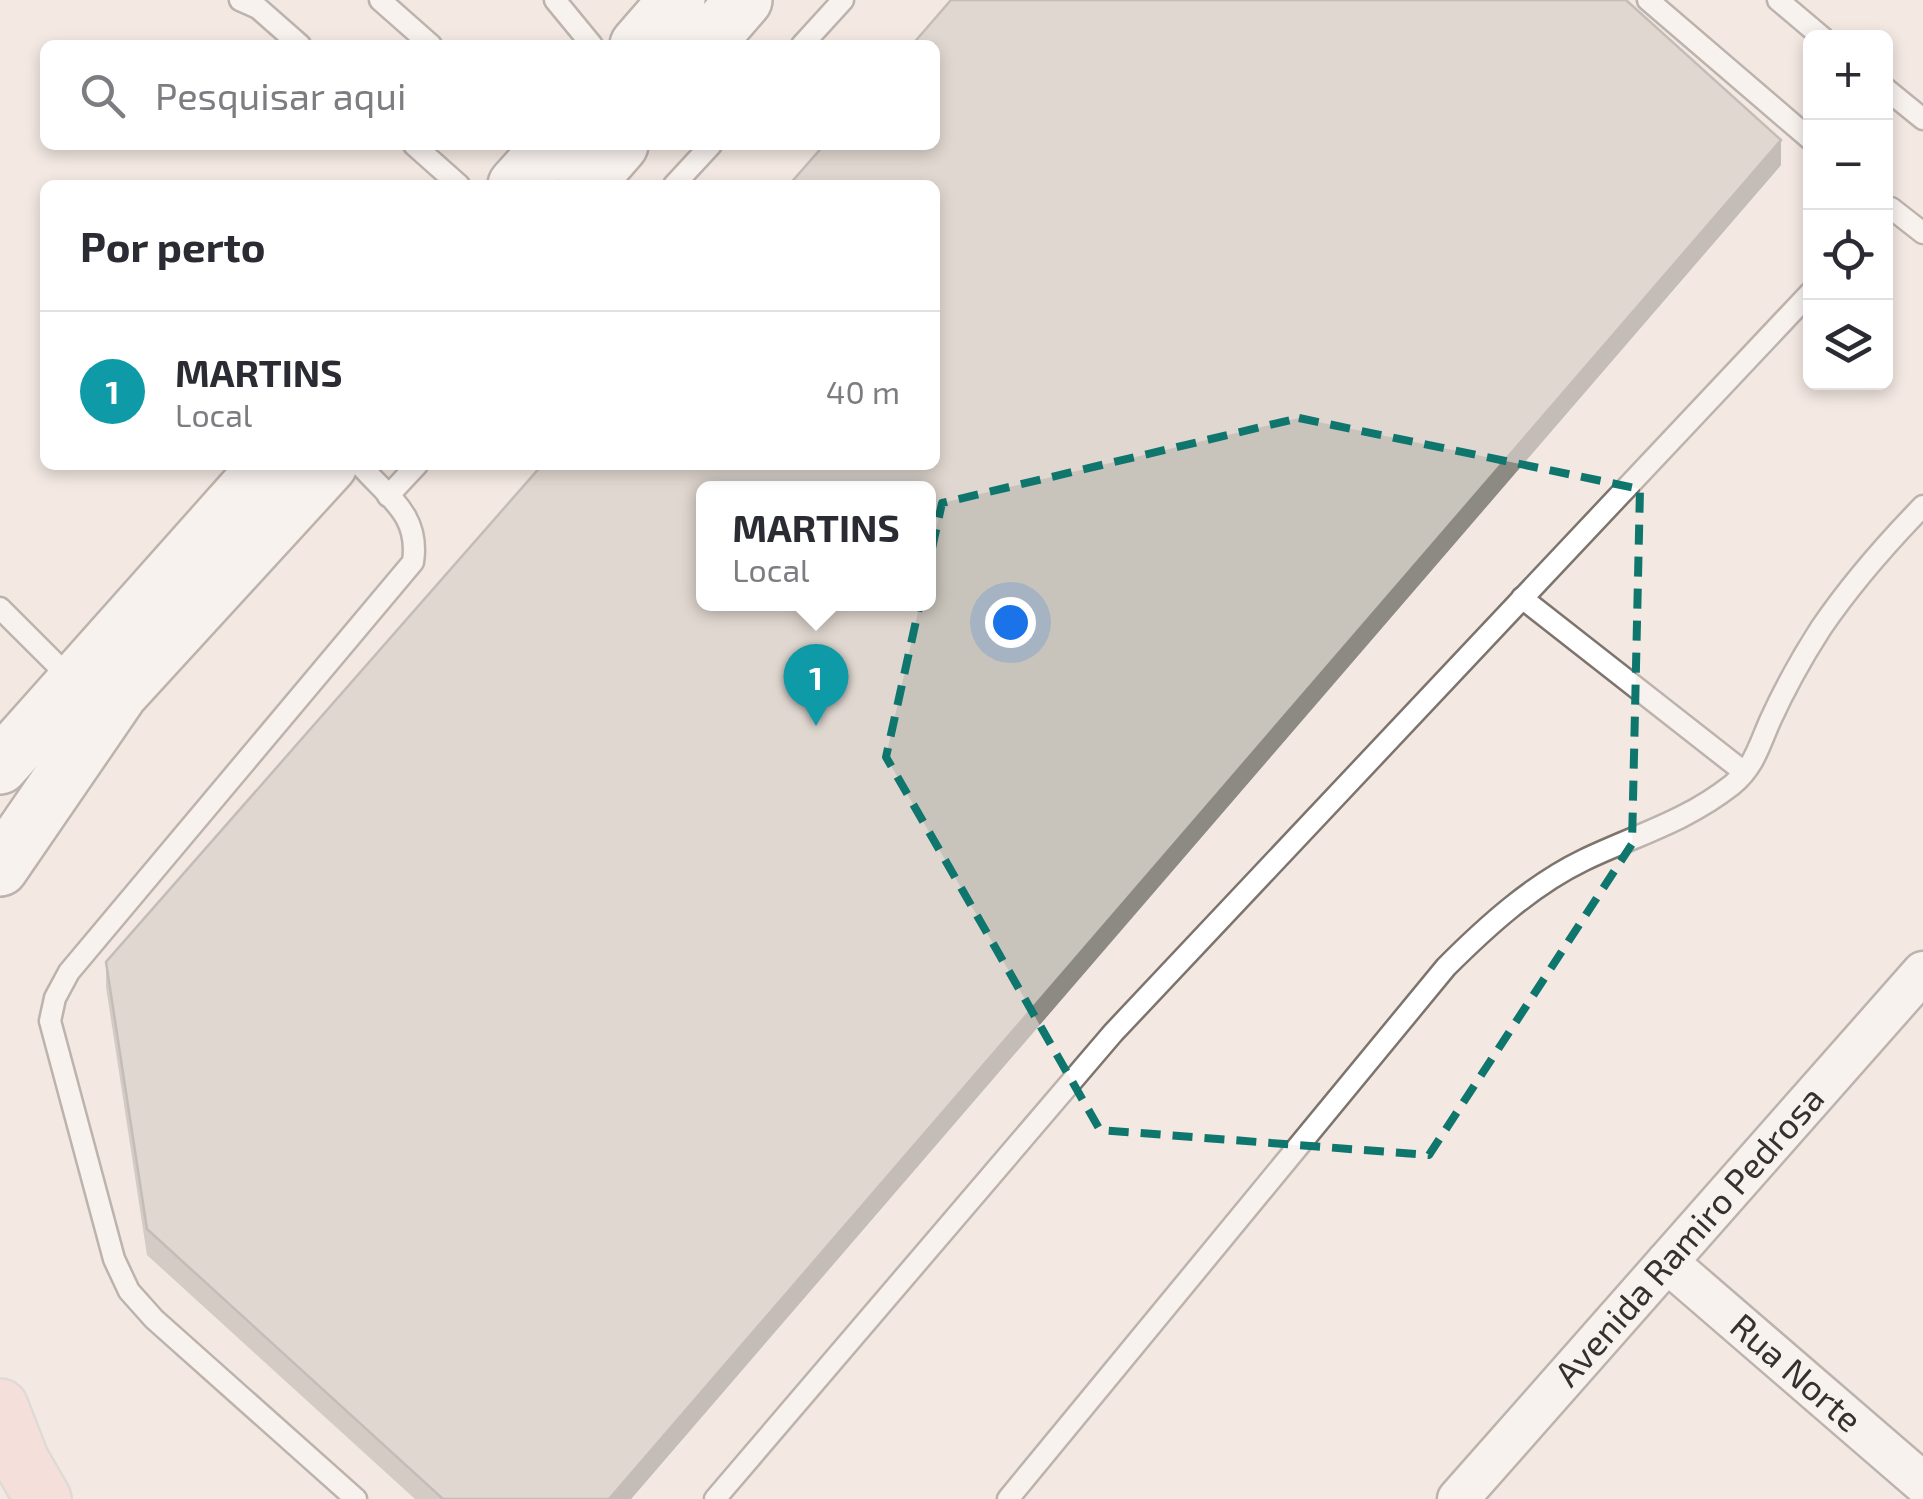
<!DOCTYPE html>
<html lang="pt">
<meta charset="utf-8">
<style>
body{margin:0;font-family:"Exo 2",sans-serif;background:#f2f2f3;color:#2b2b33}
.controls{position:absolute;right:30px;top:30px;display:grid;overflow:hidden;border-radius:15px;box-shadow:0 5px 15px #0003}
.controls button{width:90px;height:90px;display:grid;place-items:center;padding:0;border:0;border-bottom:2px solid #e1e1e2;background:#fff;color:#2b2b33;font:50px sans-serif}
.you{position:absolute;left:1010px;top:622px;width:35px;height:35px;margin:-25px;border:8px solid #fff;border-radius:50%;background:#1a73e8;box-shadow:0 0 0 15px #1a73e833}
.badge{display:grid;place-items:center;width:65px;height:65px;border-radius:50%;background:#176668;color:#fff;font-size:32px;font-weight:700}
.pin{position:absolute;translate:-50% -82px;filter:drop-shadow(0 2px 5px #0008)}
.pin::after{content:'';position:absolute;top:52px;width:35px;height:30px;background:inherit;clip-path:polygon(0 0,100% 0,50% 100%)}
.popup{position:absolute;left:696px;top:481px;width:240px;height:130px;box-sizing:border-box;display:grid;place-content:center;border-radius:15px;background:#fff;filter:drop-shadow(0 2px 8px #0005);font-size:32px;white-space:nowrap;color:#7c7c81}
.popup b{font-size:38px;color:#2b2b33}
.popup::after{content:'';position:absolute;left:50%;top:100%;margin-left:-20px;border:20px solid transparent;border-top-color:#fff}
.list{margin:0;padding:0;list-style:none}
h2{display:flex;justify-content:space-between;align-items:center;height:130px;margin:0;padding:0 40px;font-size:42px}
h2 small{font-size:32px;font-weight:400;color:#7c7c81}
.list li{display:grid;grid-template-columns:65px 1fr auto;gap:30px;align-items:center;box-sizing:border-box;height:160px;padding:0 40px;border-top:2px solid #e1e1e2}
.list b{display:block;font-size:38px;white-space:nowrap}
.list p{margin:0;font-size:32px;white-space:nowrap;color:#7c7c81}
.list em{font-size:32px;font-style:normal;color:#7c7c81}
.icon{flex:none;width:55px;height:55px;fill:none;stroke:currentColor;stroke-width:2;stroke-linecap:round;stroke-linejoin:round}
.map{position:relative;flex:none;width:1923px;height:1499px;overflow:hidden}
.search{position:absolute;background:#fff;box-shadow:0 5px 15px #0003;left:40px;top:40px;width:900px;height:110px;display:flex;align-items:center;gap:25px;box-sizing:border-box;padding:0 35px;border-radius:15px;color:#7c7c81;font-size:38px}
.panel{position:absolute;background:#fff;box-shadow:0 5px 15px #0003;left:40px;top:180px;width:900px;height:290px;border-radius:15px}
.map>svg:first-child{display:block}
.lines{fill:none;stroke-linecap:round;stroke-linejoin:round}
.service-casing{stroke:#7d746e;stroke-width:25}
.minor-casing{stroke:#7d746e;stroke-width:45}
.secondary-casing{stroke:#7d746e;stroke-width:60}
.primary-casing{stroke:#cac9c9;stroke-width:60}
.service{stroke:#fff;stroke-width:20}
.minor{stroke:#fff;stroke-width:40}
.secondary{stroke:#fff;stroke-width:55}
.primary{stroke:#f9d6d3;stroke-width:55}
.wall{fill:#ada9a1}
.shaded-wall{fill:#8d8983}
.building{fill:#c9c4bb;stroke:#8d8983;stroke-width:2.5;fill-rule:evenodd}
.marked{fill:none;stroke:#0f766e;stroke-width:8;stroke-dasharray:20 12;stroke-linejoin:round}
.labels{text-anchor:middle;stroke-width:10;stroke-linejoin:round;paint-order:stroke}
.street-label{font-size:35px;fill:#35312f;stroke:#fef6f1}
</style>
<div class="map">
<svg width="1923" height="1499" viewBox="0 0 1923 1499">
<rect width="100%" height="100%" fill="#f3e8e2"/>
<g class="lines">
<defs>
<g id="service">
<path d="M240 0 258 8 300 45"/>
<path d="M380 0 431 45"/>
<path d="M555 0 592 45"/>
<path d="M1648 0 1810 139"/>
<path d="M1778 0 1823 38"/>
<path d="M802 45 843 0"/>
<path d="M1886 89 1923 119"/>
<path d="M414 145 459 185"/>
<path d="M674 185 711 145"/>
<path d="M1886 213 1891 208 1923 233"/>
<path d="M388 496 417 465"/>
<path d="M1522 598 1744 772"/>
<path d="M0 608 73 681"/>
<path d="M356 1499 154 1319 129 1291 114 1259 50 1021 55 998 69 972 413 562C420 515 389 498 360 465"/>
<path d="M715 1499 1113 1033 1810 293"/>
<path d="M1008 1499 1446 967C1486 927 1532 885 1584 860 1636 835 1685 822 1732 785 1754 767 1759 746 1770 721 1784 690 1803 656 1821 628 1851 584 1886 544 1923 506"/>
</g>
<g id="minor">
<path id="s1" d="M1667 1262 1923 1483"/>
<path id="s2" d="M1458 1499 1923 972"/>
</g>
<g id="secondary">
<path d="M638 45 677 0"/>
<path d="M705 45 744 0"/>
<path d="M516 185 552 145"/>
<path d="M585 185 620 145"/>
<path d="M0 766 268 465"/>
<path d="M0 868 120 693 329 465"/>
</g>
<path id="primary" d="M0 1407 21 1461 43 1499"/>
</defs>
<use href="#service" class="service-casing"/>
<use href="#minor" class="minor-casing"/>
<use href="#secondary" class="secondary-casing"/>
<use href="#primary" class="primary-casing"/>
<use href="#service" class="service"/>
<use href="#minor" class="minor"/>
<use href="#secondary" class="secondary"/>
<use href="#primary" class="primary"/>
</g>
<path class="wall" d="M1781 165 631 1499H415L147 1255 106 987V962Z"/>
<path class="shaded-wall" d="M1781 140V165L631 1499H609Z"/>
<path class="building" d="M951 0H1626L1781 140 609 1499H443L147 1229 106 962 542 465H935V185H789L824 145H935V45H912ZM704 488H928V604H704Z"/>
<path d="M0 0H1923V1499H0ZM1299 418 1640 489 1632 844 1429 1155 1100 1130 886 757 942 503Z" fill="#f3e8e2" fill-opacity=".55" fill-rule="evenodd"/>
<path class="marked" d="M1299 418 1640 489 1632 844 1429 1155 1100 1130 886 757 942 503Z"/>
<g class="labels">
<g class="street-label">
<text dy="12" stroke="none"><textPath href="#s2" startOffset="350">Avenida Ramiro Pedrosa</textPath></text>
<text dy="12" stroke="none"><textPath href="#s1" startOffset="170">Rua Norte</textPath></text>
</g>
</g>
</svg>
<div class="controls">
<button>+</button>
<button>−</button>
<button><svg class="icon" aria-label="locate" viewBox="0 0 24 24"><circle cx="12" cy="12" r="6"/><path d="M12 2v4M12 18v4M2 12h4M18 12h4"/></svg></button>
<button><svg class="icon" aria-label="layers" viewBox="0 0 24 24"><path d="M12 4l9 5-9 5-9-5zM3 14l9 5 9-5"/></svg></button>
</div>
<div class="you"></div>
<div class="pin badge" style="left:816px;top:726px;background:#0f9aa8">1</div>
<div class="popup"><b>MARTINS</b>Local</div>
<div class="search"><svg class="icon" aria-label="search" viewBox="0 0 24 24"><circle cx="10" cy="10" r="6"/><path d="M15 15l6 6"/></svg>Pesquisar aqui</div>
<section class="panel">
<h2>Por perto<small></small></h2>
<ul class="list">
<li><span class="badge" style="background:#0f9aa8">1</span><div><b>MARTINS</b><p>Local</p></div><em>40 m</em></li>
</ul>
</section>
</div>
